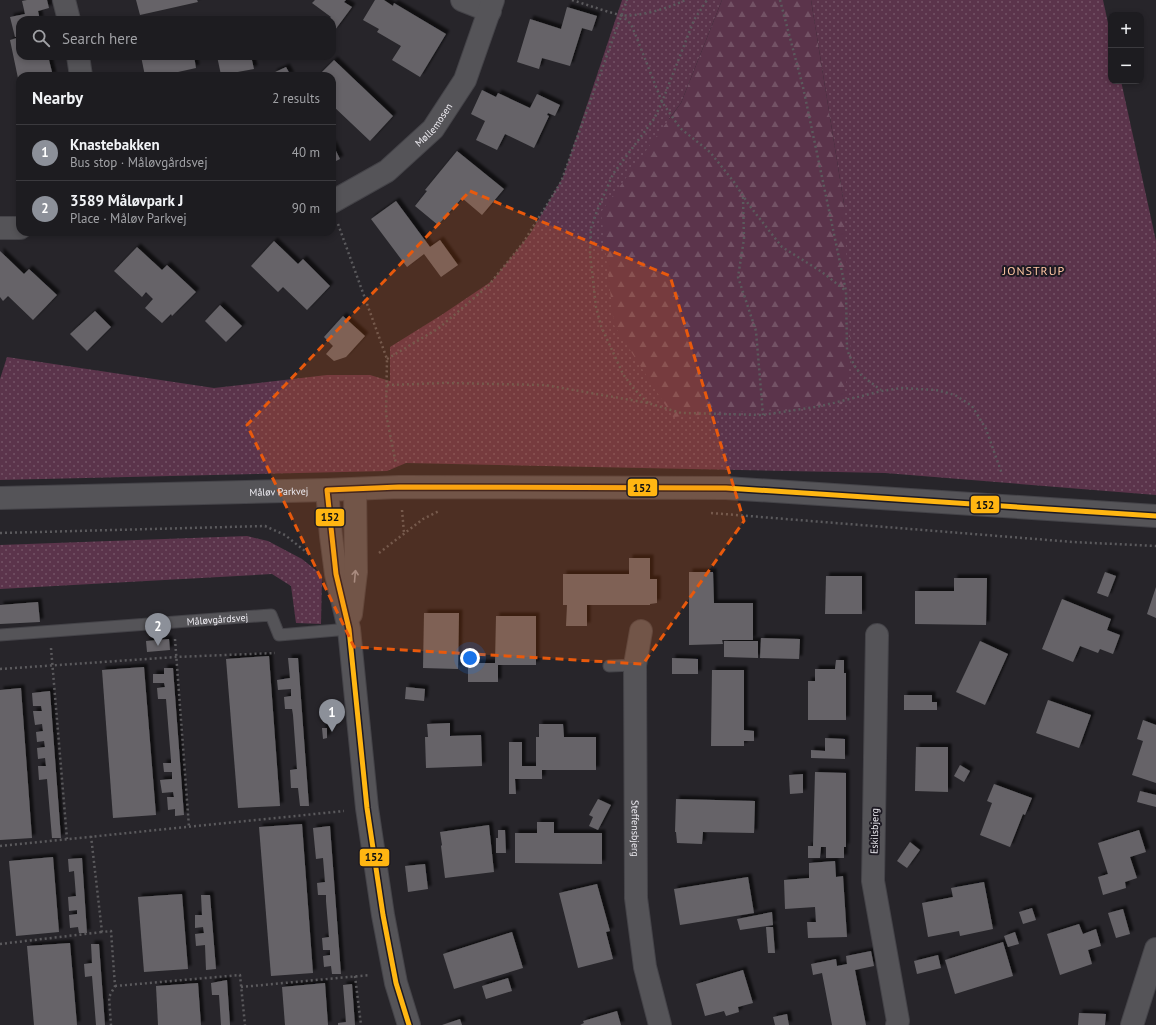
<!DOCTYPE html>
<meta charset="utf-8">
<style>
body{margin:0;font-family:"PT Sans",sans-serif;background:#2a292d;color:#f1f3f6}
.controls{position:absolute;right:12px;top:12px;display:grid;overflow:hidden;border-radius:8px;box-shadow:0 2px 6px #0003}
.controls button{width:36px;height:36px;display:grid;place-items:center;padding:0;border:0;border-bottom:1px solid #3b3a3e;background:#1d1c20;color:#f1f3f6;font:20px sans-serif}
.you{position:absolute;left:470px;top:658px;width:14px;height:14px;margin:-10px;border:3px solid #fff;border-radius:50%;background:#1a73e8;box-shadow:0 0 0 6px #1a73e833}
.badge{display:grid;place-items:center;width:26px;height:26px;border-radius:50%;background:#8c9099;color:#fff;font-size:13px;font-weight:700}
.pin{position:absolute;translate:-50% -33px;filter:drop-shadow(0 1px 2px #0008)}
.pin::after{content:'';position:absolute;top:21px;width:14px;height:12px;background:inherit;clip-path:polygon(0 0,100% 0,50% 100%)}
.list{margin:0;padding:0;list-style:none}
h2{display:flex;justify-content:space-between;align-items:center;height:52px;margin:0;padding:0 16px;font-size:17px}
h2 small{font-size:13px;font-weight:400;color:#a0a1a5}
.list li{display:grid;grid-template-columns:26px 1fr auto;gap:12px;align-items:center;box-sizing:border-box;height:56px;padding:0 16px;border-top:1px solid #3b3a3e}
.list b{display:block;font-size:15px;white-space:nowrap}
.list p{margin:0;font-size:13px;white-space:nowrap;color:#a0a1a5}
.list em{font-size:13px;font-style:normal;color:#a0a1a5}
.icon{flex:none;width:22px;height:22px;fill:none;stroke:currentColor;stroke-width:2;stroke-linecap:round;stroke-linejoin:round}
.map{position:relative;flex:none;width:1156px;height:1025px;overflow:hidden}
.search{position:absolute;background:#1d1c20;box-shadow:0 2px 6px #0003;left:16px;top:16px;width:320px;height:44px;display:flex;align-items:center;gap:10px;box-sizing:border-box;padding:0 14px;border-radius:12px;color:#a0a1a5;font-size:15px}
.panel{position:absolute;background:#1d1c20;box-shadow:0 2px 6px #0003;left:16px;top:72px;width:320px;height:164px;border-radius:12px}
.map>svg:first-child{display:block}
.grass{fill:url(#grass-dots)}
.forest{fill:url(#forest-firs)}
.building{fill:#666468;filter:url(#shadow)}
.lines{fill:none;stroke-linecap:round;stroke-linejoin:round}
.service-casing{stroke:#444348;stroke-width:13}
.minor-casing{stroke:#444348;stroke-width:24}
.tertiary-casing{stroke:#444348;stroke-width:24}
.path{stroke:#5b5a5d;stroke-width:2.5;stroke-dasharray:2 3;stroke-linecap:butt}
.service{stroke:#555458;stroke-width:11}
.minor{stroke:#555458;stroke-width:22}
.tertiary{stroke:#555458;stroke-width:22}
.bus-1-casing{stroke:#1d1a23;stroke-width:8}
.bus-1{stroke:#ffb612;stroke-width:5}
.oneway{stroke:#9a989d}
.marked{fill:#e8590c;fill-opacity:0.2;stroke:#e8590c;stroke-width:3;stroke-dasharray:8 5;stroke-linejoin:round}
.labels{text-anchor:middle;stroke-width:4;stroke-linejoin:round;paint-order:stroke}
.street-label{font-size:10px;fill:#eeecf2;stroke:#1d1a23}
.quarter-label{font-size:12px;letter-spacing:1px;fill:#ffc7a3;stroke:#1d1a23}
.line-badge{stroke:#1d1a23;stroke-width:1.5}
.pale-badge-label{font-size:11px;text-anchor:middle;font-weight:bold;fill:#111}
</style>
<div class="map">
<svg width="1156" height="1025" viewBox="0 0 1156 1025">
<defs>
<pattern id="grass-dots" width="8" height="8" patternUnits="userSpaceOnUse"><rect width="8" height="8" fill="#5b344b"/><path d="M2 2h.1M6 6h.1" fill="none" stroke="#735265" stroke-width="1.8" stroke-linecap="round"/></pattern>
<pattern id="forest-firs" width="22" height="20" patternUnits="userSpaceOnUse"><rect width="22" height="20" fill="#5b344b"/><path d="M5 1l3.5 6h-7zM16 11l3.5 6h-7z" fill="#735265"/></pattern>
<filter id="shadow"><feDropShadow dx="3.5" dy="-3.5" stdDeviation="1" flood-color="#0009"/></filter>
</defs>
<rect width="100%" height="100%" fill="#27252a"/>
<g class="grass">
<path d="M622 0H722L681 103 669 119 844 204 811 0H1103L1111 37V81H1121L1156 241V495L885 473 406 463 387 471 0 480V379L7 357 214 388 327 375H370L390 381V347L443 314 492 281 530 234 563 177Z"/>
<path d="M247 536 268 541 302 559 322 575 321 624 296 623 291 586 272 574 0 589V545Z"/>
</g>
<path class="forest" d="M722 0H811L844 204 851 357 842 404 673 417 614 325 601 212 681 103Z"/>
<g class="building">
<path d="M27 0H47L49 8 38 11 40 20H20V36L15 37 10 17 25 14 22 1Z"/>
<path d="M136 0H197L198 2 140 15Z"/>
<path d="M315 0H346L344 2 352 7 335 30 332 28V20H328L331 17 312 3Z"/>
<path d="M375 0H384L393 6 394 3 446 34 420 77 392 60 401 46 377 32 379 29 363 20Z"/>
<path d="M567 7 597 16 592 31 582 28 570 66 542 58 539 69 517 62 530 19 561 29Z"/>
<path d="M20 37V56H48L53 76H20L19 83 10 40Z"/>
<path d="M141 56H194L196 68 160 76H145Z"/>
<path d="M217 56H251L254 69 221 75Z"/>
<path d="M334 60 393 116 370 141 332 105V76H318Z"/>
<path d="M286 67 291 76H275L273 73Z"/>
<path d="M482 90 496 97 498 93 530 108 537 94 560 105 555 116 548 113 547 115 549 116 534 148 505 134 497 150 476 140 485 121 471 114Z"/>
<path d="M332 143 340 159 332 163Z"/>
<path d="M457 151 504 189 482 215 462 198 438 225 415 206 427 191 425 190Z"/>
<path d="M396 201 430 247 440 240 458 265 441 277 424 254 407 267 371 219Z"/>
<path d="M274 241 298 264 303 259 330 286 307 310 283 287 278 292 251 266Z"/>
<path d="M137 247 162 270 167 265 196 292 172 316 171 314 162 323 145 308 153 299 146 292 142 297 114 271Z"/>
<path d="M0 251 24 274 29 269 57 295 33 320 8 296 3 301 0 297Z"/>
<path d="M220 305 242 326 226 342 205 321Z"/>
<path d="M95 311 111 327 87 351 70 334Z"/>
<path d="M343 316 365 336 346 357 334 361 326 354 333 346 324 337Z"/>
<path d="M629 558H650V579H657V603L650 604V605H587V626H566L567 605H563V574H629Z"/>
<path d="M689 572H713L714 603H753V640H722L723 644 689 645Z"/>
<path d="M1105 572 1116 576 1108 597 1097 593Z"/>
<path d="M826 576H862V614H825Z"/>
<path d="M954 578H987L986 625 915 624V591H954Z"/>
<path d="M1156 587V618L1147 614Z"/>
<path d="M1062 599 1111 619 1107 630 1120 635 1113 654 1100 649 1098 653 1080 646 1073 662 1042 649Z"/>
<path d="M38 602 40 622 0 624V605Z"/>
<path d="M424 613H459L458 669 423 668Z"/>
<path d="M496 616H536V665H498V682H468V663H495Z"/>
<path d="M761 638 800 639 799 659 760 658Z"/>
<path d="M169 639 170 650 147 652 146 641Z"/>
<path d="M724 641H758V658L724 657Z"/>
<path d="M980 641 1008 654 985 705 956 692Z"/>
<path d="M269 656 280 806 238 808 226 659Z"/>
<path d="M288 658H298L309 806H300L298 788H291L290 770 297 769 293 715 292 709H285L284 697 291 696V689L278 690 277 680 290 678Z"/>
<path d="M672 658 698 659V674H672Z"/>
<path d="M836 660H844V673H846V720H808V681H815V669H835Z"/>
<path d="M144 667 156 815 113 818 102 670Z"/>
<path d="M164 668H173L184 815 175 816V809L168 810 167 797H174L173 792 162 793 160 780 172 779V772H164L163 763H171V760L166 699H158L157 688 165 687 164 683H153V674H164Z"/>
<path d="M712 670H744V730L754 731V741H744V746H711Z"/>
<path d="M406 687 425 689 424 701 405 699Z"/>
<path d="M21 688 32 838 0 840V690Z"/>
<path d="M50 691 61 838H52L47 779 39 780 38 766H46L45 758 38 759 37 748 45 747 44 741 37 742 36 732 43 731 42 724 35 725 33 711H42L41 706H33L32 693Z"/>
<path d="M904 695H932V702H937V710H904Z"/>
<path d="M1048 700 1091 715 1079 748 1036 733Z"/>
<path d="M1143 720 1156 725V783L1132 775 1143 741 1137 739Z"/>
<path d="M450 723V736L481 735 482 766 426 768 425 737H428L427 724Z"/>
<path d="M539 724H563L564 737H596V770H542V779H515L516 794H509V742H522V766H536V737H539Z"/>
<path d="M322 728H327V738L323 739Z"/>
<path d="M825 738 845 739V759L811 758V750L825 751Z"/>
<path d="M916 747H948V792L915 791Z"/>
<path d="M960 765 970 771 964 782 954 776Z"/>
<path d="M815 772 846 773V847H844V858H826V847H821L820 858H808V846H813Z"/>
<path d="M803 774V793L790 794 789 775Z"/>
<path d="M994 784 1032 798 1025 815 1023 814 1010 847 980 835 992 803 987 801Z"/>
<path d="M1140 791 1156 795V807L1137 802Z"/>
<path d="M598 799 611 805 598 830 589 826 593 817 589 815Z"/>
<path d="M676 799 755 801 754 833 703 832 702 844 677 843 676 832H675Z"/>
<path d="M537 822H554V833H602V864L515 863V833H537Z"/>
<path d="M302 824 313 973 271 976 259 827Z"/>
<path d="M489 825 494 872 445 878 441 846 442 845 440 832Z"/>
<path d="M330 826 341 974H332L331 966 324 967 323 956 330 955V950H323L322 938 329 937 326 901V895H318L317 883 325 882 323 858 316 859 313 828Z"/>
<path d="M498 830H505L506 853H496V838H498Z"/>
<path d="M1139 830 1146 852 1130 857 1137 878 1125 882 1126 888 1103 895 1098 877 1108 874 1098 843Z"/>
<path d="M910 842 920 850 907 868 897 861Z"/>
<path d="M53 857 59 932 16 936 9 861Z"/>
<path d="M82 858 87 933H79L78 927 70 928 69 915 77 914V910L69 911 68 897 76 896 74 871 69 872 68 859Z"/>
<path d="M835 861 836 877 843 876 847 937 808 938 807 922H816L815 907 785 909 784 880 809 878V863Z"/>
<path d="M425 864 428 889 408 892 405 866Z"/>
<path d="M748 877 754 913 680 925 674 889Z"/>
<path d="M984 882 993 929 960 936 959 931 928 937 922 903 953 897 951 888Z"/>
<path d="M597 884 610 931 606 932 613 959 578 968 559 893Z"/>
<path d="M182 894 188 969 144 972 138 897Z"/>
<path d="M201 895H210L216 969 206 970 205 945 196 946 195 934 204 933 203 927 195 928V915H202Z"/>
<path d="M1032 908 1036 920 1023 924 1019 912Z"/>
<path d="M1123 909 1130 934 1116 938 1108 913Z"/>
<path d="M772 912 773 925 740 930 737 919Z"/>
<path d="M1079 924 1083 934 1096 929 1101 946 1088 950 1092 964 1060 975 1047 934Z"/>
<path d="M766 927H773L775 953H768Z"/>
<path d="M512 932 523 968 454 989 443 954Z"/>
<path d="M1015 932 1019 944 1008 947 1004 936Z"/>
<path d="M1003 942 1013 976 955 994 945 960Z"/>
<path d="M70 943 77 1025H34L27 946Z"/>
<path d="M91 944H99L105 1025H96L92 976 85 977 84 964 92 963Z"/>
<path d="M871 951 874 966 855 970 866 1025H832L822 973 813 975 811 964 836 959 837 966 847 964 846 956Z"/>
<path d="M938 955 941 968 917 974 914 961Z"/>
<path d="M743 970 753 1003 738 1007 739 1012 726 1016 724 1011 705 1016 696 984Z"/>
<path d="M508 978 512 991 486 999 482 986Z"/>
<path d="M227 980 230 1025H221L219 995H212L211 983Z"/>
<path d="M198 983 201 1025H158L156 986Z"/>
<path d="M325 983 328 1025H285L282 987Z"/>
<path d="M352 984 355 1025H338V1023L346 1022 343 985Z"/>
<path d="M617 1011 621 1025H580L584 1023 583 1021Z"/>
<path d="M1079 1013 1106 1014 1105 1025H1078Z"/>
<path d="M787 1014 789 1025H775L773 1017Z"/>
<path d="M460 1019 462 1025H442Z"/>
</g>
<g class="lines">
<defs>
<g id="service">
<path id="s1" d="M0 635 271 615 279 635 349 629"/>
<path d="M609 666 635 665"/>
</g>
<g id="minor">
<path d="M64 0 69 20"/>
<path d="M462 0 490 11"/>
<path d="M78 56 81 76"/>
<path id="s2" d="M332 202 387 171 433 129 465 80 493 0"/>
<path d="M0 228H20"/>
<path id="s3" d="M641 631 635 665 636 898 645 967 660 1025"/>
<path d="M877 635 873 881 898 1021 897 1025"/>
<path d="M1132 1025 1156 949"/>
</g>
<g id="tertiary">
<path d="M327 490 331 536 336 574 349 629 367 808 383 915 396 983 409 1025"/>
<path id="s4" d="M0 498 327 490 399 487 726 488 1156 516"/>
<path d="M351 614 356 572 355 489"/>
</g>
</defs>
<use href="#service" class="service-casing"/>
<use href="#minor" class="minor-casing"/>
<use href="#tertiary" class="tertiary-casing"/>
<g class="path">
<path d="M572 0C588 5 604 11 620 15 636 18 670 8 685 0"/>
<path d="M780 0 803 87 846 291 847 350 854 365 862 376 881 390"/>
<path d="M621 15 631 24 638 41 662 102 680 128 710 152 734 182 749 205 782 247 822 272 846 291"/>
<path d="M743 197 744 239 738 277 756 331 763 415"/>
<path d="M338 224 387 359 386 414 396 464"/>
<path d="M387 359 439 328 488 286 523 243 561 182 627 0"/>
<path d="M387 385 445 383 545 385 648 403 681 413 763 415 821 406 882 391 901 388 936 390 955 395 972 406 986 429 1002 474"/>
<path d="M648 403 634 389 623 374 601 326 596 307 590 253 591 228 597 211 613 174 654 119 662 102 694 20 707 0"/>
<path d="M402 510 404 533"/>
<path d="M711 513 1073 542 1156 546"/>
<path d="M0 533 265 526 285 535 310 555"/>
<path d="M379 553 423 519 439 511"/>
<path d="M175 639 189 827"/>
<path d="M51 648 67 839"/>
<path d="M0 669 176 657 275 653"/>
<path d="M91 836 102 932 111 931 115 986 109 997 111 1025"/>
<path d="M0 846 344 811"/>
<path d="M0 944 102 932"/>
<path d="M355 976 361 1025"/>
<path d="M115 986 240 975 245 1025"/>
<path d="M241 987 370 975"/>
</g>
<use href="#service" class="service"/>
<use href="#minor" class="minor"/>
<use href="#tertiary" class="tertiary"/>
<defs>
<path id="bus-1" d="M409 1025 396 983 383 915 367 808 349 629 336 574 327 490 399 487 726 488 1156 516"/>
</defs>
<use href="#bus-1" class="bus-1-casing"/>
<use href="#bus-1" class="bus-1"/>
</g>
<defs><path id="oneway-shaft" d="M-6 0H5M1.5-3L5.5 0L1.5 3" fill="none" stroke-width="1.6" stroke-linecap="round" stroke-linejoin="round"/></defs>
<use class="oneway" href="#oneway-shaft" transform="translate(355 576) rotate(-85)"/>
<path class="marked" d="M470 191 670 276 744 521 643 664 354 647 247 425Z"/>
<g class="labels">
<g class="street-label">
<text dy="4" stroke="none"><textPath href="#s2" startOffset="129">Møllemosen</textPath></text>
<text dy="4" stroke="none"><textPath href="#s4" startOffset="279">Måløv Parkvej</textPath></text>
<text dy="4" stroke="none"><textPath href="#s1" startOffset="218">Måløvgårdsvej</textPath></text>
<text dy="4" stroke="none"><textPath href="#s3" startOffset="198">Steffensbjerg</textPath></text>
<text transform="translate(874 831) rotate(-89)" y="4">Eskilsbjerg</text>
</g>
<g class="quarter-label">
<text x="1034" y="275">JONSTRUP</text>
</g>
</g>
<g class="line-badge">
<rect x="627" y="478" width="31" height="19" rx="4" fill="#ffb612"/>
<rect x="970" y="495" width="30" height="19" rx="4" fill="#ffb612"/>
<rect x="315" y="508" width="30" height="19" rx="4" fill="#ffb612"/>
<rect x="359" y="848" width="31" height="19" rx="4" fill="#ffb612"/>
</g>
<g class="pale-badge-label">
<text x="642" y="492">152</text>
<text x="985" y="509">152</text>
<text x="330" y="521">152</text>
<text x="374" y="861">152</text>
</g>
</svg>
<div class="controls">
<button>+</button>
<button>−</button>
</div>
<div class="you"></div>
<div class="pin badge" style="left:332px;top:732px">1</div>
<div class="pin badge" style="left:158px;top:646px">2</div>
<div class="search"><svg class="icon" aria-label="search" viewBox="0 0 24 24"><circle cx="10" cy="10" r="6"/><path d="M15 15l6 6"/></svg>Search here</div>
<section class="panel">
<h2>Nearby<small>2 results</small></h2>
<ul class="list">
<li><span class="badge">1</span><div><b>Knastebakken</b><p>Bus stop · Måløvgårdsvej</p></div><em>40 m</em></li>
<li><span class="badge">2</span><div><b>3589 Måløvpark J</b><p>Place · Måløv Parkvej</p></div><em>90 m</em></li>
</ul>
</section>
</div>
